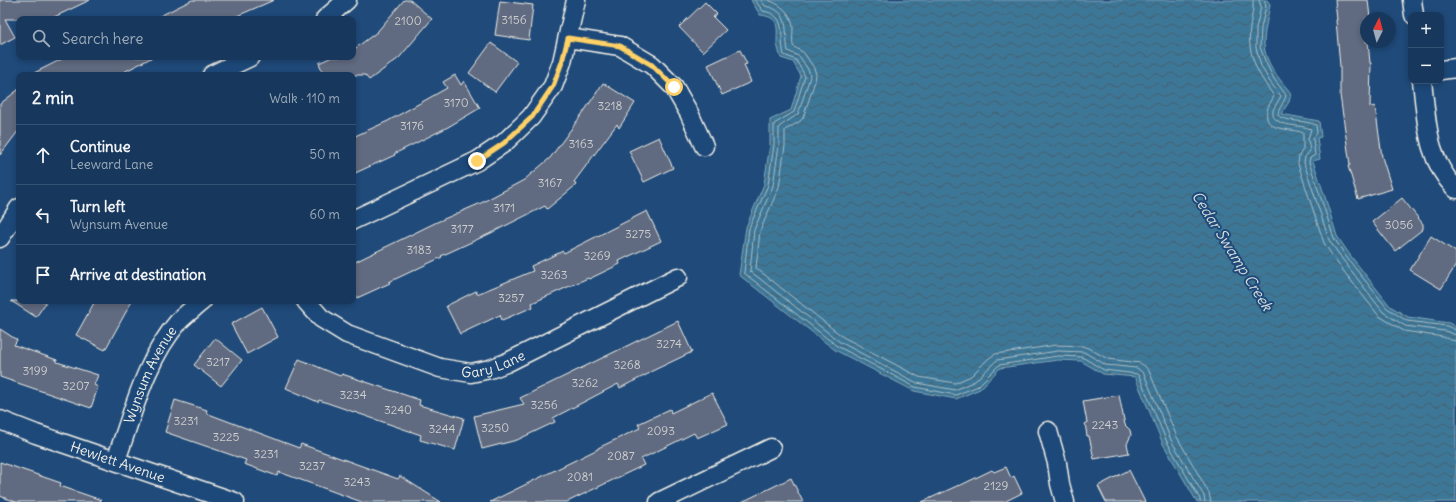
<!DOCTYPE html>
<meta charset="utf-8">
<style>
body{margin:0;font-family:Delius,sans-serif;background:#244365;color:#f1f3f6}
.controls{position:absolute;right:12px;top:12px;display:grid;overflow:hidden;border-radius:8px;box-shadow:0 2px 6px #0003}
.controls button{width:36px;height:36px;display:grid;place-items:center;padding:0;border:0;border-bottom:1px solid #365272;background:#17385c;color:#f1f3f6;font:20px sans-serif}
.compass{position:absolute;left:1360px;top:12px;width:36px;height:36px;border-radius:50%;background:#17385c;box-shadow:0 2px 6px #0003;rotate:6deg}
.stop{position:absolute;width:12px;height:12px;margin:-9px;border:3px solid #ffd166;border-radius:50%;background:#fff}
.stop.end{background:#ffd166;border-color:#fff;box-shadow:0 1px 4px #0008}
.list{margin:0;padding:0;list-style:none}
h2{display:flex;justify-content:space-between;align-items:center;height:52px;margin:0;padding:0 16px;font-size:17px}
h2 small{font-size:13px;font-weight:400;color:#9eacbb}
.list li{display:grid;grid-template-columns:26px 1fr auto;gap:12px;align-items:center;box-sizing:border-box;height:60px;padding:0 16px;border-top:1px solid #365272}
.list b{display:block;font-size:15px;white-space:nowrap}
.list p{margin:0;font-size:13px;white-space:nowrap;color:#9eacbb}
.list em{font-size:13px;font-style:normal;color:#9eacbb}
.icon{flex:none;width:22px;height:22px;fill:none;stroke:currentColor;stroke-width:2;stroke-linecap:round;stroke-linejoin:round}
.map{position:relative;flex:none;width:1456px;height:502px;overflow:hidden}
.search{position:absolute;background:#17385c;box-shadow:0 2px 6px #0003;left:16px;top:16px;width:340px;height:44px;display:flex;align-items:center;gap:10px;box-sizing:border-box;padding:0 14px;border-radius:8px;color:#9eacbb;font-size:15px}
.panel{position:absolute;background:#17385c;box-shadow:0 2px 6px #0003;left:16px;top:72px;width:340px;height:232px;border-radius:8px}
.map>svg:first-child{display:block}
.water{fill:url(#water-waves);stroke:#87a8b8}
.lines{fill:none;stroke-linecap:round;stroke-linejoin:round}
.shore{stroke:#abc0c8;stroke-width:1}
.building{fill:#606b80;stroke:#f4f1e8}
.minor-casing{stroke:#f4f1e8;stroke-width:21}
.minor{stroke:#1f4a7a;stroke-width:18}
.route{stroke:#ffd166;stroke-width:5}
.labels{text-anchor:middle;stroke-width:4;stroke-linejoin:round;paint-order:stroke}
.number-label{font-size:12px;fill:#cfd0ce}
.street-label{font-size:14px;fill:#f4f1e8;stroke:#1f4a7a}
.water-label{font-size:15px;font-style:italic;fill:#d9dfdc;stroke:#1f4a7a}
</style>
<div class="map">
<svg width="1456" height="502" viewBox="0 0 1456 502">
<defs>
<pattern id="water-waves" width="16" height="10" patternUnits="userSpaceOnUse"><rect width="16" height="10" fill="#3e7798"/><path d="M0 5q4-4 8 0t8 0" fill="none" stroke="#44606f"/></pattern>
</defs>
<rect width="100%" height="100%" fill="#1f4a7a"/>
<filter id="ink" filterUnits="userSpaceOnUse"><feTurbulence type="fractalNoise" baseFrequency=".025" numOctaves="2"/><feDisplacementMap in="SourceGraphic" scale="8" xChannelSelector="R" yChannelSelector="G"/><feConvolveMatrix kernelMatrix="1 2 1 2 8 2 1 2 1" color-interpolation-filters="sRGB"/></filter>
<g filter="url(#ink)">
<path class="water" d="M751 0H1267L1270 4C1268 17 1264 31 1264 44 1265 63 1280 80 1291 93L1289 102 1281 114 1319 121 1321 137 1317 138 1320 159 1313 161 1325 197 1337 236 1350 255 1390 306 1408 317 1449 323 1456 327V502H1197L1163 444 1135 377 1103 374 1081 361 1058 360 1000 368 980 389 956 399 914 391 835 350 739 275 746 227 764 184 770 144V120L791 110 801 76 793 62 781 58C779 53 778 48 777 43 777 27 780 17 760 15Z"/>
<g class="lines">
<g class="shore">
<path d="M755 0 763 11C788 15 779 35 784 55L796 60 805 76 794 112 774 124V145L768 185 749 228 744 273 837 346 915 387 956 395 978 386 999 365 1058 356 1082 357 1104 370 1137 374 1139 376 1167 442 1200 499V502"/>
<path d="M761 0 765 6C792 11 784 32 788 51L800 57 809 71 810 77 798 114 779 127V145L773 186 754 230 750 271 840 342 917 383 955 390 975 381 997 360 1058 351 1084 352 1106 365 1137 368 1144 374 1171 440 1204 496 1205 502"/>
<path d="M768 0C781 5 791 12 793 27 793 33 792 40 793 46L804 53 814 68 816 74 815 81 803 118 799 122 785 130V146L779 187 760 231 756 268 843 337 919 377 955 383 971 376 989 358 995 354 1057 345 1082 346 1088 348 1108 359 1140 363 1145 366 1149 371 1177 437 1209 493 1211 502"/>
<path d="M1253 0C1254 10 1251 18 1250 28 1247 56 1258 74 1274 96 1272 101 1268 105 1267 111 1263 133 1291 127 1303 133V149L1299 156 1298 164 1324 243 1338 264 1379 316 1404 331 1443 337 1451 340 1456 341"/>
<path d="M1259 0 1261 7 1256 28V48L1261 66 1270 82 1281 96 1273 110V116C1280 128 1300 124 1311 129L1308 139 1310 151 1305 157 1304 163 1329 240 1343 260 1383 312 1405 326 1445 331 1456 335"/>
<path d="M1264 0 1266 6 1261 28 1260 47 1266 63 1274 79 1286 95C1285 102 1278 108 1278 115 1283 122 1306 120 1316 125L1317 133 1313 139 1315 155 1310 158 1309 162 1334 238 1347 258 1387 308 1407 321 1447 326 1456 330"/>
</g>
</g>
<g class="building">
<path d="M0 0H90L50 19H5L15 37 0 45Z"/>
<path d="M192 0H274L230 19H154Z"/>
<path d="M404 0H410L432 19 399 58 369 80 365 75H324L319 63 332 57H353V50L377 32Z"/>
<path d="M1335 0H1368L1370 18H1366V42H1368L1370 63H1371L1370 107 1375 106 1382 157 1392 189 1358 199 1348 166 1350 165 1340 95V66L1336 20H1337Z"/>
<path d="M500 1 533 5 529 40 495 35Z"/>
<path d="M705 2 717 14 713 17 726 30 703 52 679 27Z"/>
<path d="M491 43 517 62 495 92 469 73Z"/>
<path d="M740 50 747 64 744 65 751 82 722 95 708 65Z"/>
<path d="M66 57H153L118 75H30Z"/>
<path d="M455 75 461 85 464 81 480 108 448 127 394 154 395 155 353 174V137L388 121 447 88 443 82Z"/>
<path d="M603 83 635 103 619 128 617 124 574 182 576 185 547 209 545 206 489 234 441 256 442 257 389 282 390 283 357 298 353 290V263L437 222 481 203 524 180 550 158 585 110Z"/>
<path d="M19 89V130L0 155V104Z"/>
<path d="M659 137 673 168 644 182 629 151Z"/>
<path d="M1402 198 1423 224V229L1395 251 1372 222Z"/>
<path d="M647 211 661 241 619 261 620 264 589 279 588 278 532 303 533 307 502 320 500 315 460 334 446 306 476 291 477 294 533 271 531 266 563 251 564 253Z"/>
<path d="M1431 236 1456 252V265L1441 289 1410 270Z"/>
<path d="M11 301H47L36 317Z"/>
<path d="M95 301H132L105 350 76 335Z"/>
<path d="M262 307 278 337 247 354 231 324Z"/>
<path d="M678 321 692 352 650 372V373L620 388 618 384 553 418 555 422 517 440 482 449 474 416 524 404 520 398Z"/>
<path d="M0 329 17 340 14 345 57 360V362L98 375 94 385 98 387 91 408 0 377Z"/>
<path d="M215 338 242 360 221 386 194 365Z"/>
<path d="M299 359 340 376 342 374 420 400 419 405 464 418 455 450 420 440 421 435 319 400 318 402 286 388Z"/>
<path d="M712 393 728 424 697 438 694 433 641 459 644 465 567 502H490L598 449V448L640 428 638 424 670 409 671 413Z"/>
<path d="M1119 395 1125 425 1130 430 1131 435 1127 444 1129 453 1094 459 1089 436H1087L1085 423H1087L1083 401Z"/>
<path d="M175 400 207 410 206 413 299 448 301 444 398 479 400 476 441 502H362L279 472 277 476 244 464 246 460 165 432Z"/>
<path d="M0 462 61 483 60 486 101 500 100 502H16L0 496Z"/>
<path d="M1006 467 1011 478 1014 476 1022 493 1004 502H922L959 485V486L992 470 994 472Z"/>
<path d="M1129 470 1145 502H1106L1098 486Z"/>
<path d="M791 478 803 502H742Z"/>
</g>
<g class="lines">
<defs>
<g id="minor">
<path d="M1412 0 1414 15"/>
<path d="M325 19 347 0"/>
<path d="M568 38 620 46 652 65 674 87 689 113 704 146"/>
<path d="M1441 70 1456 68"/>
<path d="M212 75 250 57"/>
<path d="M1422 81C1427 122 1426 158 1456 189"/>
<path d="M353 220 477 161 504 143 531 117 553 86 562 62 576 0"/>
<path d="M0 238 19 208"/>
<path id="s1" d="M306 301 321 318 347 334 440 368 471 373 490 369 506 363 678 277"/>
<path id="s2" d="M0 420 36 434 235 502"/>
<path d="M1048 431 1057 463 1060 484 1065 502"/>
<path id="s3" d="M116 460C133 413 145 360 179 321 186 314 194 308 202 301"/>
<path d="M659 502 771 448"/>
</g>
</defs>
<use href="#minor" class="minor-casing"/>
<use href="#minor" class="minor"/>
</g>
</g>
<g class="lines" filter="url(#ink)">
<path class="route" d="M477 161 504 143 532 117 553 86 562 62 568 38 620 46 652 65 674 87"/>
</g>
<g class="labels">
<g class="number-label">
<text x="514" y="24">3156</text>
<text x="408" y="25">2100</text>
<text x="456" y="107">3170</text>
<text x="610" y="110">3218</text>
<text x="412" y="130">3176</text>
<text x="581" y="148">3163</text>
<text x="550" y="187">3167</text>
<text x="504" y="212">3171</text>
<text x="1399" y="229">3056</text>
<text x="462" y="233">3177</text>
<text x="638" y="238">3275</text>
<text x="419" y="254">3183</text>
<text x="597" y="260">3269</text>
<text x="554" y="279">3263</text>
<text x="511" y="302">3257</text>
<text x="669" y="348">3274</text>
<text x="218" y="366">3217</text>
<text x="627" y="369">3268</text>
<text x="35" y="375">3199</text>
<text x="585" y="387">3262</text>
<text x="76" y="390">3207</text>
<text x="353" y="399">3234</text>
<text x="544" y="409">3256</text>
<text x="398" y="414">3240</text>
<text x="186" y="425">3231</text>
<text x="1105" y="429">2243</text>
<text x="495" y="432">3250</text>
<text x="442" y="433">3244</text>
<text x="661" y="435">2093</text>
<text x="226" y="441">3225</text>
<text x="266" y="458">3231</text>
<text x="621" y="460">2087</text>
<text x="312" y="470">3237</text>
<text x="580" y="481">2081</text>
<text x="357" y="486">3243</text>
<text x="996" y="490">2129</text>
</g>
<g class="street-label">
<text dy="5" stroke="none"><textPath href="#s1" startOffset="207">Gary Lane</textPath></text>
<text dy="5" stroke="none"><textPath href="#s3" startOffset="92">Wynsum Avenue</textPath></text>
<text dy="5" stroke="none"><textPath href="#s2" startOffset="125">Hewlett Avenue</textPath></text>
</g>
<g class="water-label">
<text transform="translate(1232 251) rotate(58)" y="5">Cedar Swamp Creek</text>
</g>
</g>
</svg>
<div class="controls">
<button>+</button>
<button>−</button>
</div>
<svg class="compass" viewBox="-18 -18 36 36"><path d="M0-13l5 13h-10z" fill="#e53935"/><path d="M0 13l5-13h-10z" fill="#9eacbb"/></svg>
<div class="stop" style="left:674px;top:87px"></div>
<div class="stop end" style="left:477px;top:161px"></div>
<div class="search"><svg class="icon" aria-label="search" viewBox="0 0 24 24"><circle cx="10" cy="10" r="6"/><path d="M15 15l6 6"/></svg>Search here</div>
<section class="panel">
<h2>2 min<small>Walk · 110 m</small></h2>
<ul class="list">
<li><svg class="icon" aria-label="ahead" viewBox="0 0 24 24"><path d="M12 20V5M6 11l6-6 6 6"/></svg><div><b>Continue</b><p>Leeward Lane</p></div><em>50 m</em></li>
<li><svg class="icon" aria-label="left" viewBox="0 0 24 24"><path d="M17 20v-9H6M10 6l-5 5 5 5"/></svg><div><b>Turn left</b><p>Wynsum Avenue</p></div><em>60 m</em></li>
<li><svg class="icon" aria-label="arrive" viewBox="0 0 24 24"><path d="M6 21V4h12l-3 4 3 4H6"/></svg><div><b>Arrive at destination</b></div></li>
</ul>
</section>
</div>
